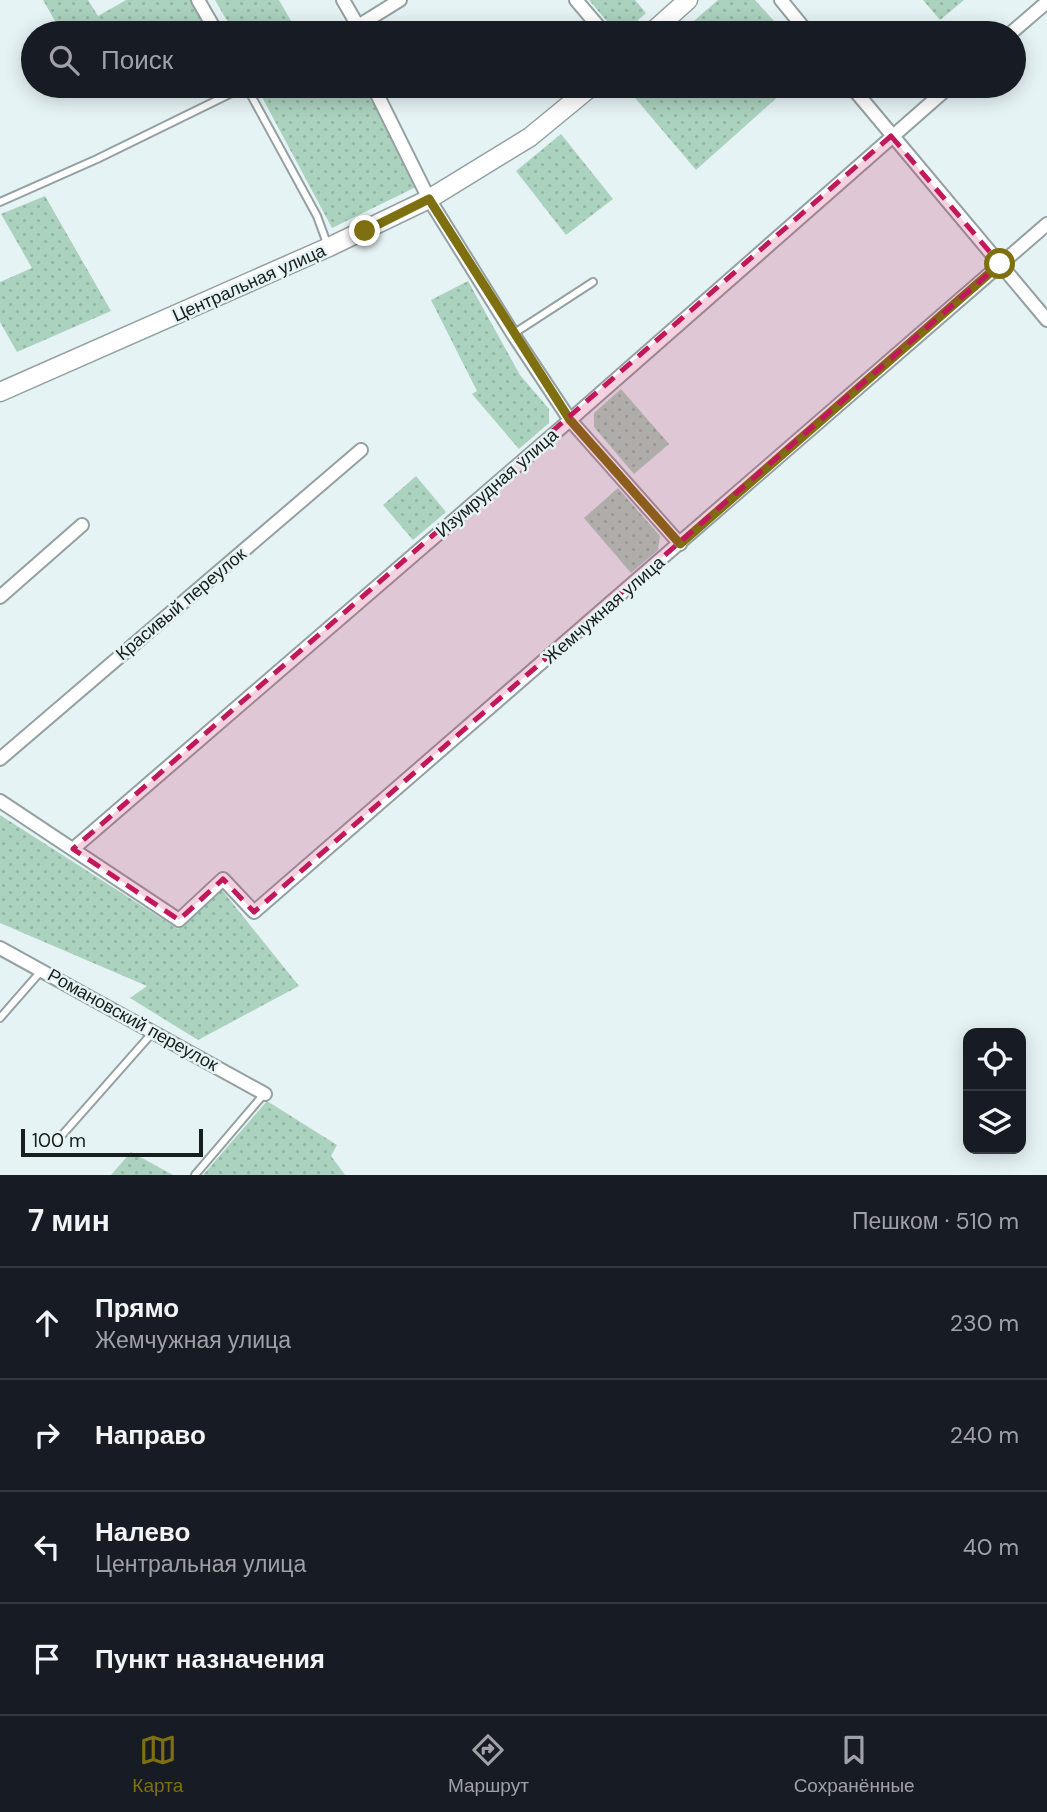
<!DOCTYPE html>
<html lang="ru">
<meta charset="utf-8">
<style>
body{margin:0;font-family:"DM Sans",sans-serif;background:#20242c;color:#f1f3f6}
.controls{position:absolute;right:21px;bottom:21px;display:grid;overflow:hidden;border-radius:14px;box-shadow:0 4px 18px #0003}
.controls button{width:63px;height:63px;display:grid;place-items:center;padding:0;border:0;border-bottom:2px solid #363941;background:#171b24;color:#f1f3f6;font:35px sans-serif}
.scale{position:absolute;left:21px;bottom:18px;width:182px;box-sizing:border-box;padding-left:7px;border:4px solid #181d1d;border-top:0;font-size:19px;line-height:24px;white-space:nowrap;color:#181d1d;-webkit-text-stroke:5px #e6f3f5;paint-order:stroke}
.stop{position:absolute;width:21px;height:21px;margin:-16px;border:5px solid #7e7010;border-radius:50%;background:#fff}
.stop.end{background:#7e7010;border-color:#fff;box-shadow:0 2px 7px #0008}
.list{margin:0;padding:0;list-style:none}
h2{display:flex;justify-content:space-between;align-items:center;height:91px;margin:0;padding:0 28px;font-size:30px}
h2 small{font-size:23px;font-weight:400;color:#9ea1a6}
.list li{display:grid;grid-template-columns:46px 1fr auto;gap:21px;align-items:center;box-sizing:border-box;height:112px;padding:0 28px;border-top:2px solid #363941}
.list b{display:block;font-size:26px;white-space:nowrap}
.list p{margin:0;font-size:23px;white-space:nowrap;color:#9ea1a6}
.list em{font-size:23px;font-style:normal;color:#9ea1a6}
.icon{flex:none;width:38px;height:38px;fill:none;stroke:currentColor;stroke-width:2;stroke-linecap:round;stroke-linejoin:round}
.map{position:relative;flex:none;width:1047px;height:1175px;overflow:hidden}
.search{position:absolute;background:#171b24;box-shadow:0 4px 18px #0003;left:21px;right:21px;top:21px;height:77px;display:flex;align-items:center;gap:18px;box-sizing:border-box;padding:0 24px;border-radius:38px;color:#9ea1a6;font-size:26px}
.sheet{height:539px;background:#171b24}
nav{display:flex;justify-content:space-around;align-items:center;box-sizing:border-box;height:98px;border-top:2px solid #363941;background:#171b24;font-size:19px;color:#9ea1a6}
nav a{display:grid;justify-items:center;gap:4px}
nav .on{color:#7e7010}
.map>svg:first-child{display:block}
.grass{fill:url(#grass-dots)}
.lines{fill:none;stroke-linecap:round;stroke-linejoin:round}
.service-casing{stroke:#94a0a2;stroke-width:10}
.minor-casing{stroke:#94a0a2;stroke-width:16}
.secondary-casing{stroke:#94a0a2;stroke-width:21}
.service{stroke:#fff;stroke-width:6}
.minor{stroke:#fff;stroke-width:12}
.secondary{stroke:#fff;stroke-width:18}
.route{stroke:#7e7010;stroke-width:9}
.marked{fill:#c2185b;fill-opacity:0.2;stroke:#c2185b;stroke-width:5;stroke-dasharray:14 9;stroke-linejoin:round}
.labels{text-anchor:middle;stroke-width:5;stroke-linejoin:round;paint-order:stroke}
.street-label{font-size:18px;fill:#181d1d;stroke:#e6f3f5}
</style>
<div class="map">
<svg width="1047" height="1175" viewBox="0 0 1047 1175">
<defs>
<pattern id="grass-dots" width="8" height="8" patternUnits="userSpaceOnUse" patternTransform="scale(1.75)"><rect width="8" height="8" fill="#abd2be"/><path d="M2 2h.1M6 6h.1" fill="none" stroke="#92b4a3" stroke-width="1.8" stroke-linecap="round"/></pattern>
</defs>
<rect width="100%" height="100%" fill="#e6f3f5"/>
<g class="grass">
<path d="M43 0H88L98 16 126 0H190L209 33H62Z"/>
<path d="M215 0H279L298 33H234Z"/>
<path d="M589 0H635L646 13 624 33H617Z"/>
<path d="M718 0H755L785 33H680Z"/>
<path d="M923 0H964L940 20Z"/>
<path d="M256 86H366L416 187 332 228Z"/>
<path d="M625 86H790L696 170Z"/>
<path d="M561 134 613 199 566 235 516 171Z"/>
<path d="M45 196 111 311 17 352 0 322V282L32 268 1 214Z"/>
<path d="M468 281 520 375 549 409V423L519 449 472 394 477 391 431 300Z"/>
<path d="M621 389 669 444 634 474 594 427V413Z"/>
<path d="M416 476 446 512 413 540 383 505Z"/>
<path d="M618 488 660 536 658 550 631 573 584 518Z"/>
<path d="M0 815 178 929 222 890 299 986 198 1040 130 998 147 986 0 923Z"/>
<path d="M267 1101 337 1145 331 1156 345 1175H203Z"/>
<path d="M131 1152 173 1175H111Z"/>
</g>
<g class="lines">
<defs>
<g id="service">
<path d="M246 86 317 216 328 246"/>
<path d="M0 202 97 159 246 86"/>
<path d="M513 334 593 282"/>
<path d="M0 1018 42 970"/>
<path d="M56 1142 154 1031"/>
<path d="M195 1175 264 1094"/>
</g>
<g id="minor">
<path d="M198 0 217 33"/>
<path d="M343 0 358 26"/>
<path d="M576 0 604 33"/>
<path d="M781 0 808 33"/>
<path d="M354 33 358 26 400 0"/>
<path d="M1011 33 1047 2"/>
<path d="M373 86 429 199 513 334 570 420 680 544"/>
<path d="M851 86 1047 320"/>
<path d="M0 597 82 525"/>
<path d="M0 759 361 450"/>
<path d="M0 801 179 920 223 879 254 912 1047 224"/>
<path d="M73 849 570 420 950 86"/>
<path d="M0 948 265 1094"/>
</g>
<g id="secondary">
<path d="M651 33 688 0"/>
<path d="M0 392 329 247 429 199 530 137 592 86"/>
</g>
</defs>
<use href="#service" class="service-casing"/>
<use href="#minor" class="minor-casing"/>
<use href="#secondary" class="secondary-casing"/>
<use href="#service" class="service"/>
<use href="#minor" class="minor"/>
<use href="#secondary" class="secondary"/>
</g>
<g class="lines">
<path class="route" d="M365 231 429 199 570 420 680 544 1000 264"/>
</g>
<path class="marked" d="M891 136 1000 264 254 912 223 879 179 920 73 849Z"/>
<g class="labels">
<g class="street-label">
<text transform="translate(249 283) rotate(-24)" y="6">Центральная улица</text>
<text transform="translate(497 483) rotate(-41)" y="6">Изумрудная улица</text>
<text transform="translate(181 604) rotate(-40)" y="6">Красивый переулок</text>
<text transform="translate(604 610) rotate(-41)" y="6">Жемчужная улица</text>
<text transform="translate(133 1020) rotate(29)" y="6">Романовский переулок</text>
</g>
</g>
</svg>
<div class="controls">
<button><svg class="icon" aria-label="locate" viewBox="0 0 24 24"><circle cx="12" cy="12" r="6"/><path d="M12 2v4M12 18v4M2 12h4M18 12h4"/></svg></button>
<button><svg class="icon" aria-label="layers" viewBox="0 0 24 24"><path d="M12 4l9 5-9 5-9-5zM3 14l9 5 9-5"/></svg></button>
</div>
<div class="scale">100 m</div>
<div class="stop" style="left:1000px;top:264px"></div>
<div class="stop end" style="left:365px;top:231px"></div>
<div class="search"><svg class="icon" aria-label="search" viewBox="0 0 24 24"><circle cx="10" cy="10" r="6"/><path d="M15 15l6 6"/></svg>Поиск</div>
</div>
<section class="sheet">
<h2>7 мин<small>Пешком · 510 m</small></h2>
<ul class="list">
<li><svg class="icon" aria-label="ahead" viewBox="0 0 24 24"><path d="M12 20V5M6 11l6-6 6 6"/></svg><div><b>Прямо</b><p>Жемчужная улица</p></div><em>230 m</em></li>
<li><svg class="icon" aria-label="right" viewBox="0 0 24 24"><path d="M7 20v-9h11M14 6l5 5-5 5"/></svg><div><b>Направо</b></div><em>240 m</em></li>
<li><svg class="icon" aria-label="left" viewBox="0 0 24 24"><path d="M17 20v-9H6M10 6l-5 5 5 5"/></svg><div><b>Налево</b><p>Центральная улица</p></div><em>40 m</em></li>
<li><svg class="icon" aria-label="arrive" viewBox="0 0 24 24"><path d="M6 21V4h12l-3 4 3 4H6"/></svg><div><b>Пункт назначения</b></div></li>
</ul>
</section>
<nav>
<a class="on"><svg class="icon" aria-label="map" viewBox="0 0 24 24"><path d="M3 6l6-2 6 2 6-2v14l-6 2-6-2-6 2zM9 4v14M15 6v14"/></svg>Карта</a>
<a><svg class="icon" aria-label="directions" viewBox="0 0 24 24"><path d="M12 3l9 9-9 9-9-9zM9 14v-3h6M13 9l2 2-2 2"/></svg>Маршрут</a>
<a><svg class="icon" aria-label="saved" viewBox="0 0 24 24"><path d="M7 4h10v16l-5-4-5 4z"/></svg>Сохранённые</a>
</nav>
